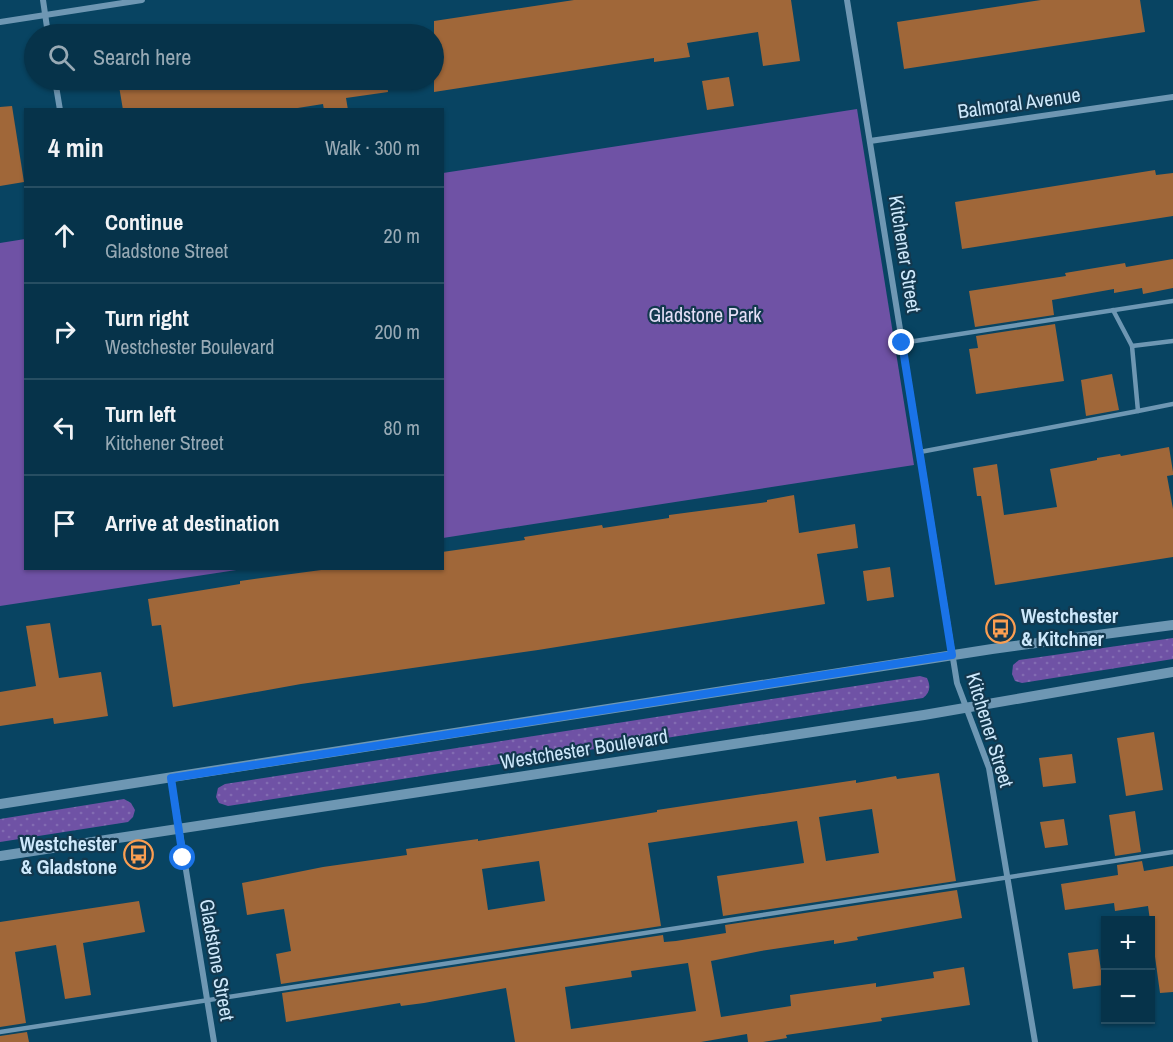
<!DOCTYPE html>
<meta charset="utf-8">
<style>
body{margin:0;font-family:"Archivo Narrow",sans-serif;background:#143f54;color:#f1f3f6}
.controls{position:absolute;right:18px;bottom:18px;display:grid;overflow:hidden;border-radius:0px;box-shadow:0 2px 4px #0004}
.controls button{width:54px;height:54px;display:grid;place-items:center;padding:0;border:0;border-bottom:2px solid #274e62;background:#06334a;color:#f1f3f6;font:30px sans-serif}
.stop{position:absolute;width:18px;height:18px;margin:-14px;border:4px solid #1a73e8;border-radius:50%;background:#fff}
.stop.end{background:#1a73e8;border-color:#fff;box-shadow:0 2px 6px #0008}
.list{margin:0;padding:0;list-style:none}
h2{display:flex;justify-content:space-between;align-items:center;height:78px;margin:0;padding:0 24px;font-size:26px}
h2 small{font-size:20px;font-weight:400;color:#98aab5}
.list li{display:grid;grid-template-columns:39px 1fr auto;gap:18px;align-items:center;box-sizing:border-box;height:96px;padding:0 24px;border-top:2px solid #274e62}
.list b{display:block;font-size:22px;white-space:nowrap}
.list p{margin:0;font-size:20px;white-space:nowrap;color:#98aab5}
.list em{font-size:20px;font-style:normal;color:#98aab5}
.icon{flex:none;width:33px;height:33px;fill:none;stroke:currentColor;stroke-width:2;stroke-linecap:round;stroke-linejoin:round}
.map{position:relative;flex:none;width:1173px;height:1042px;overflow:hidden}
.search{position:absolute;background:#06334a;box-shadow:0 2px 4px #0004;left:24px;top:24px;width:420px;height:66px;display:flex;align-items:center;gap:15px;box-sizing:border-box;padding:0 21px;border-radius:33px;color:#98aab5;font-size:22px}
.panel{position:absolute;background:#06334a;box-shadow:0 2px 4px #0004;left:24px;top:108px;width:420px;height:462px;border-radius:0px}
.map>svg:first-child{display:block}
.grass{fill:url(#grass-dots)}
.park{fill:#6f52a5}
.building{fill:#a06739;fill-rule:evenodd}
.lines{fill:none;stroke-linecap:round;stroke-linejoin:round}
.service{stroke:#6e97b3;stroke-width:4.5}
.minor{stroke:#6e97b3;stroke-width:6}
.tertiary{stroke:#6e97b3;stroke-width:10}
.route{stroke:#1a73e8;stroke-width:8}
.labels{text-anchor:middle;stroke-width:4.5;stroke-linejoin:round;paint-order:stroke}
.street-label{font-size:20px;fill:#cde8fb;stroke:#13384e}
.park-label{font-size:20px;fill:#e5dff7;stroke:#13384e}
.poi-label{font-size:20px;font-weight:bold;fill:#cde8fb;stroke:#13384e;text-anchor:start}
</style>
<div class="map">
<svg width="1173" height="1042" viewBox="0 0 1173 1042">
<defs>
<pattern id="grass-dots" width="8" height="8" patternUnits="userSpaceOnUse" patternTransform="scale(1.5)"><rect width="8" height="8" fill="#6f52a5"/><path d="M2 2h.1M6 6h.1" fill="none" stroke="#826bb2" stroke-width="1.8" stroke-linecap="round"/></pattern>
</defs>
<rect width="100%" height="100%" fill="#084462"/>
<g class="grass">
<path d="M1173 638V659L1022 683 1015 681 1012 674 1013 665 1019 660Z"/>
<path d="M920 676 927 678C931 687 930 692 923 698L228 806 219 803 216 797 218 788 225 784Z"/>
<path d="M124 799 131 803 135 810 133 817 128 822 0 842V819Z"/>
</g>
<g class="park">
<path d="M857 109 914 465 443 538V173Z"/>
<path d="M25 239 26 568 243 569 0 606V243Z"/>
</g>
<g class="building">
<path d="M574 0H791L800 61 763 66 758 32 687 43 690 57 654 62V58L434 92V21Z"/>
<path d="M1041 0H1140L1145 32 904 69 897 22Z"/>
<path d="M729 77 734 106 707 110 702 81Z"/>
<path d="M118 80H387L388 92 346 98 348 110H324L323 104 285 110H123Z"/>
<path d="M12 106 24 182 0 186V107Z"/>
<path d="M1155 170 1156 175 1173 173V216L962 249 955 202Z"/>
<path d="M1173 259V288L1143 294 1142 288 1114 293V289L1052 300 1054 315 975 327 969 291 1066 276 1065 273 1125 263 1126 267Z"/>
<path d="M1055 324 1064 381 976 394 969 349 978 348 976 336Z"/>
<path d="M1112 374 1119 410 1086 416 1081 380Z"/>
<path d="M1169 447 1173 472V475L1167 476 1173 509V557L995 585 981 496H977L973 468 997 464 1004 515 1057 507 1050 469 1097 460V458L1120 454 1121 456Z"/>
<path d="M794 495 799 533 855 524 858 548 817 554 825 604 538 650 301 684 173 707 161 625 152 626 148 599 240 584V581L336 568H442V552L525 540 524 537 602 525 603 528 669 518V515L767 502V500Z"/>
<path d="M890 567 894 597 867 601 863 571Z"/>
<path d="M50 623 59 678 101 672 108 716 54 724 53 718 0 726V692L36 686 26 626Z"/>
<path d="M1154 732 1163 790 1126 796 1117 738Z"/>
<path d="M1072 754 1076 783 1043 787 1039 758Z"/>
<path d="M939 773 956 881 723 916 717 876 804 863 797 821 648 843 661 926 281 984 276 954 291 951 284 909 247 915 242 883 323 867 407 855 406 849 478 839V841L657 812V810L856 780V783L896 776 897 779ZM872 809 879 853 826 861 819 817ZM539 861 545 901 488 910 482 869Z"/>
<path d="M1135 811 1141 852 1115 856 1109 815Z"/>
<path d="M1064 819 1068 845 1045 848 1040 822Z"/>
<path d="M1142 861 1144 871 1173 866V992L1160 993 1148 906 1115 911 1114 903 1065 910 1061 884 1118 875 1117 865Z"/>
<path d="M957 890 962 918 857 937 858 940 834 944V940L761 951 711 961 721 1017 791 1006 790 995 876 983V987L934 978 933 972 964 967 970 1005 881 1018 882 1021 786 1035 787 1038 763 1042H748L747 1034 701 1042H515L506 988 424 1003 401 1006 400 1003 286 1022 282 993 663 935 664 942 676 941 726 933 725 925ZM688 963 696 1011 571 1029 565 987 632 977 631 971Z"/>
<path d="M139 901 145 932 83 943 91 995 65 999 56 945 15 952 26 1023 0 1027V922Z"/>
<path d="M1098 949 1103 985 1073 989 1068 953Z"/>
<path d="M27 1032 29 1042H0V1036Z"/>
</g>
<g class="lines">
<g class="service">
<path d="M1113 310 1132 346"/>
<path d="M1173 341 1132 346 1138 411 1173 404"/>
<path d="M902 343 1173 301"/>
<path d="M920 452 1138 411"/>
<path d="M0 1032 1173 852"/>
</g>
<g class="minor">
<path d="M43 0 48 34"/>
<path d="M847 0 957 683 989 768 1035 1042"/>
<path d="M0 22 142 0"/>
<path d="M55 80 60 110"/>
<path d="M870 141 1173 97"/>
<path d="M171 778 214 1042"/>
</g>
<g class="tertiary">
<path d="M0 804 992 649 1173 625"/>
<path d="M0 856 924 715 1173 672"/>
</g>
</g>
<g class="lines">
<path class="route" d="M183 858 171 778 952 655 902 343"/>
</g>
<defs>
<symbol id="bus-ring" viewBox="-11 -11 22 22"><circle r="9.5" fill="#13384e" stroke="#fb9e51" stroke-width="1.5"/><path d="M-5-6H5V4H4V6H2V4H-2V6H-4V4H-5ZM-3.5-4V0h7V-4ZM-3.5 1.2v1.5H-2V1.2ZM2 1.2v1.5H3.5V1.2Z" fill="#fb9e51"/></symbol>
</defs>
<g fill-rule="evenodd">
<use href="#bus-ring" x="984" y="612" width="33" height="33"/>
<use href="#bus-ring" x="122" y="838" width="33" height="33"/>
</g>
<g class="labels">
<g class="street-label">
<text transform="translate(1019 103) rotate(-8)" y="7">Balmoral Avenue</text>
<text transform="translate(905 254) rotate(81)" y="7">Kitchener Street</text>
<text transform="translate(990 730) rotate(73)" y="7">Kitchener Street</text>
<text transform="translate(584 749) rotate(-9)" y="7">Westchester Boulevard</text>
<text transform="translate(217 960) rotate(80)" y="7">Gladstone Street</text>
</g>
<g class="park-label">
<text x="705" y="322">Gladstone Park</text>
</g>
<g class="poi-label">
<text x="1021" y="623">Westchester<tspan x="1021" dy="23">&amp; Kitchner</tspan></text>
<text x="117" y="851" text-anchor="end">Westchester<tspan x="117" dy="23">&amp; Gladstone</tspan></text>
</g>
</g>
</svg>
<div class="controls">
<button>+</button>
<button>−</button>
</div>
<div class="stop" style="left:183px;top:858px"></div>
<div class="stop end" style="left:902px;top:343px"></div>
<div class="search"><svg class="icon" aria-label="search" viewBox="0 0 24 24"><circle cx="10" cy="10" r="6"/><path d="M15 15l6 6"/></svg>Search here</div>
<section class="panel">
<h2>4 min<small>Walk · 300 m</small></h2>
<ul class="list">
<li><svg class="icon" aria-label="ahead" viewBox="0 0 24 24"><path d="M12 20V5M6 11l6-6 6 6"/></svg><div><b>Continue</b><p>Gladstone Street</p></div><em>20 m</em></li>
<li><svg class="icon" aria-label="right" viewBox="0 0 24 24"><path d="M7 20v-9h11M14 6l5 5-5 5"/></svg><div><b>Turn right</b><p>Westchester Boulevard</p></div><em>200 m</em></li>
<li><svg class="icon" aria-label="left" viewBox="0 0 24 24"><path d="M17 20v-9H6M10 6l-5 5 5 5"/></svg><div><b>Turn left</b><p>Kitchener Street</p></div><em>80 m</em></li>
<li><svg class="icon" aria-label="arrive" viewBox="0 0 24 24"><path d="M6 21V4h12l-3 4 3 4H6"/></svg><div><b>Arrive at destination</b></div></li>
</ul>
</section>
</div>
